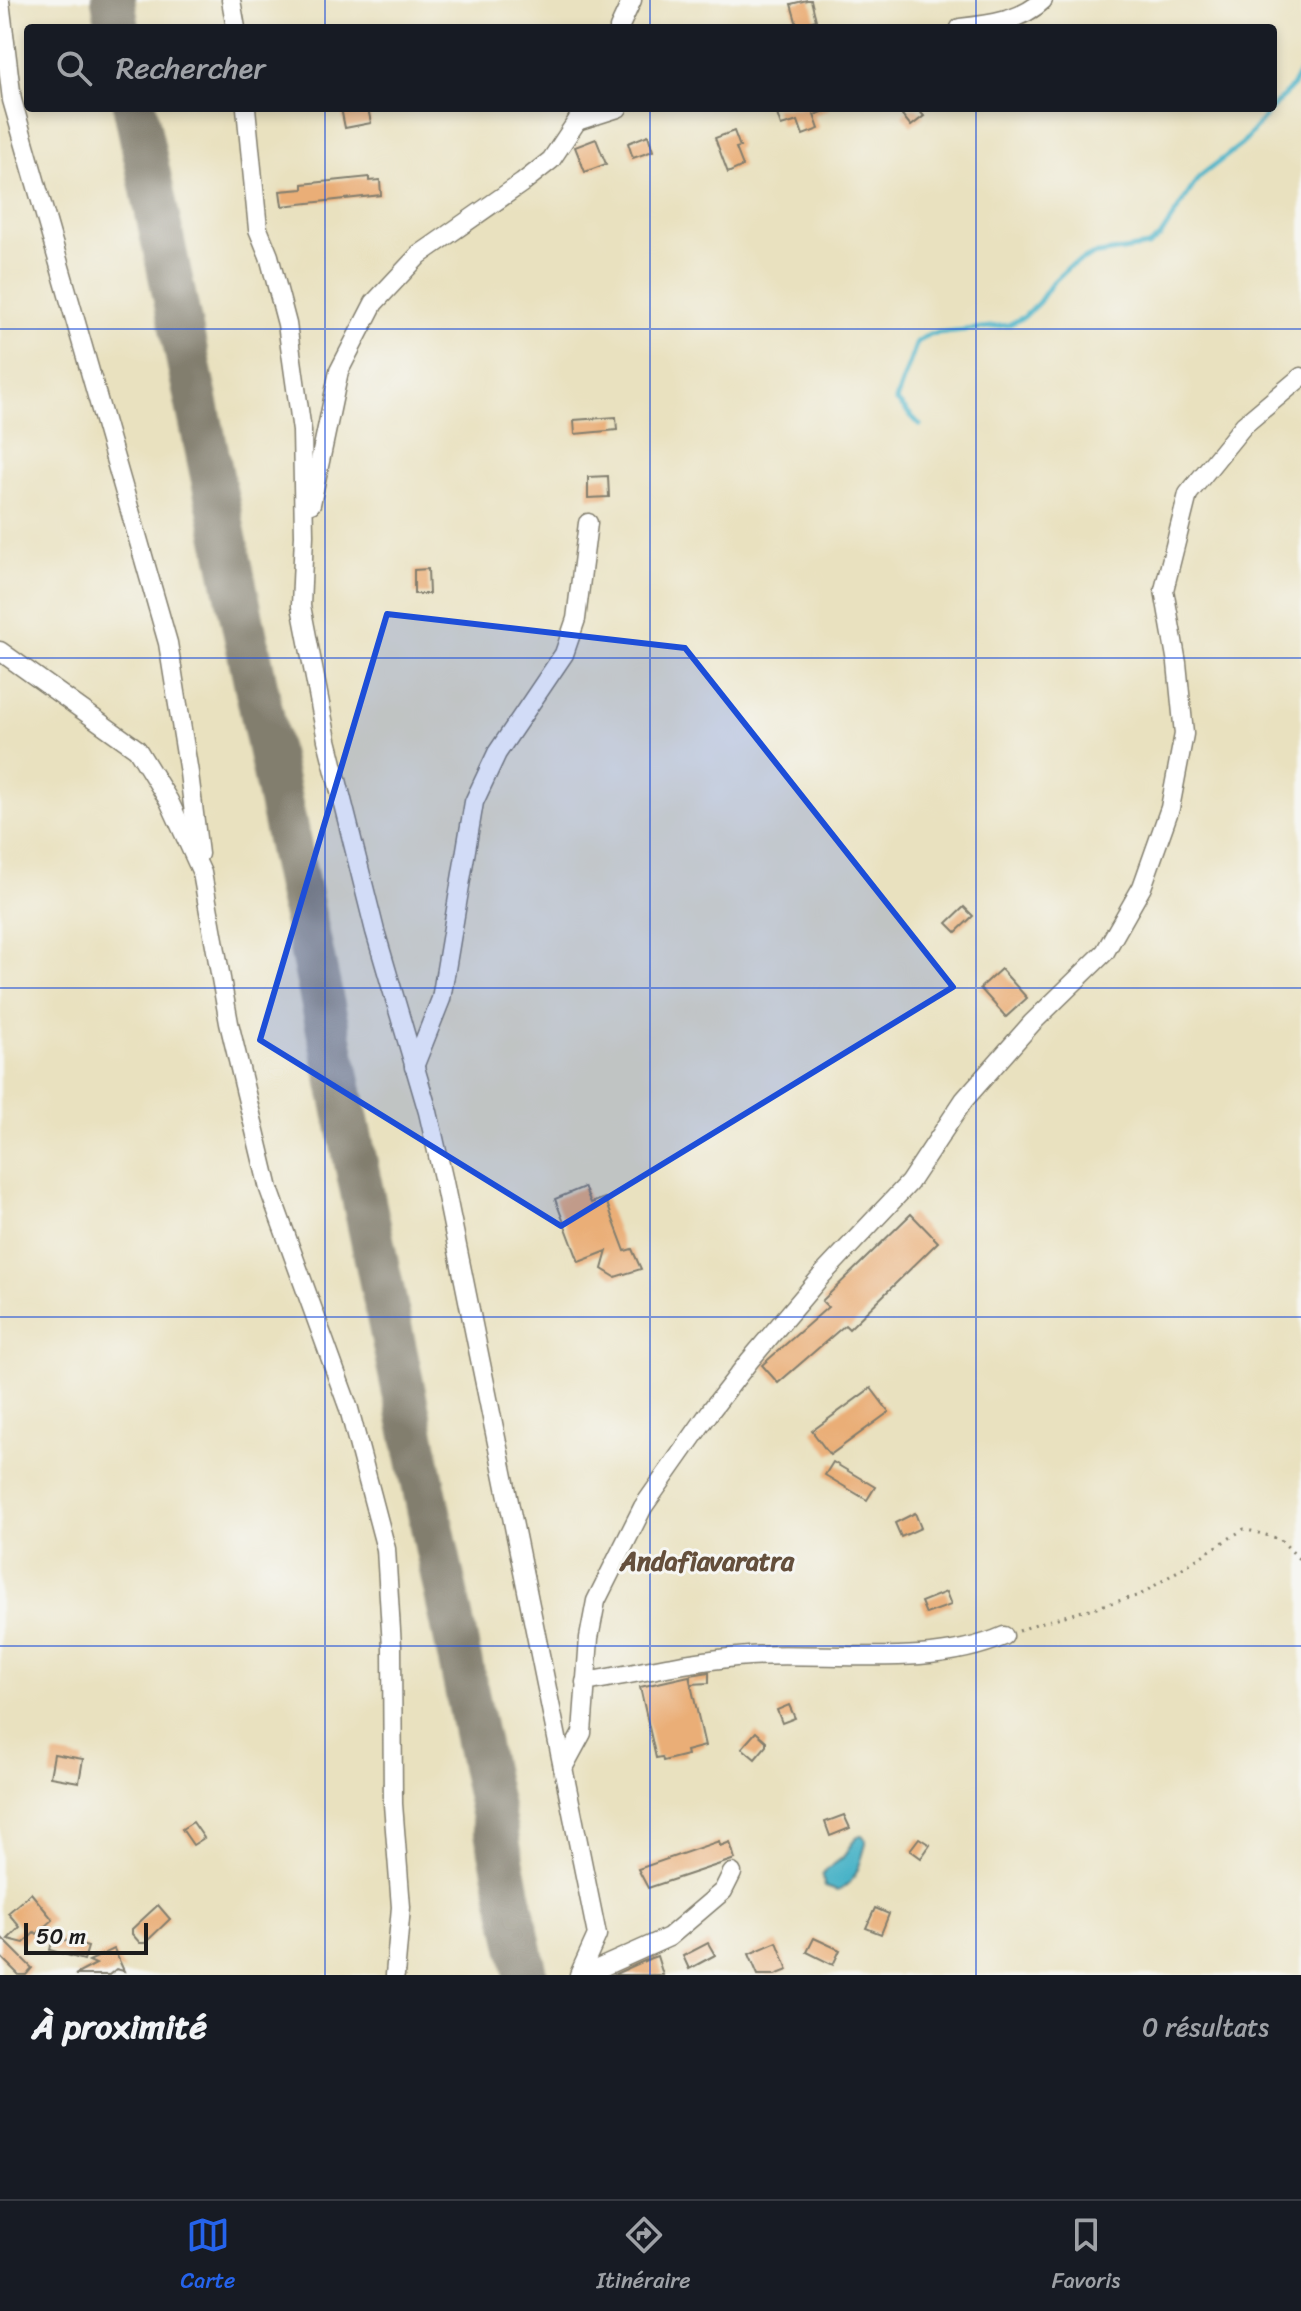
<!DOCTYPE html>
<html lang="fr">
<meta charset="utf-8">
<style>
body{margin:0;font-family:Sriracha,sans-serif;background:#20242c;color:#f1f3f6}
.scale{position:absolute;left:24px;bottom:20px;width:124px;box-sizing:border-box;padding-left:8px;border:4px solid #1c1c1c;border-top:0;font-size:22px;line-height:28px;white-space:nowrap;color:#1c1c1c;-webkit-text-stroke:6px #f6f6f2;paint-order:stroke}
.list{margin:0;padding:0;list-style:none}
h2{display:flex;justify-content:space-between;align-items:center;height:104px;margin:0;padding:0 32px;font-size:34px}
h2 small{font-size:26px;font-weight:400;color:#9ea1a6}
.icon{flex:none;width:44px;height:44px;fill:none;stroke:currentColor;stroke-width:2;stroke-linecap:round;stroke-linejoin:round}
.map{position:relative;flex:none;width:1301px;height:1975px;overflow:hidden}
.search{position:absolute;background:#171b24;box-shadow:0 4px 12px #0003;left:24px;right:24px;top:24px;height:88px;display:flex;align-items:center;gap:20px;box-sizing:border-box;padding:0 28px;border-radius:8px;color:#9ea1a6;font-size:30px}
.sheet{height:224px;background:#171b24}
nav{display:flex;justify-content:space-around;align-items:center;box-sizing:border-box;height:112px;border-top:2px solid #363941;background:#171b24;font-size:22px;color:#9ea1a6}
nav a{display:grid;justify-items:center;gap:4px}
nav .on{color:#2563eb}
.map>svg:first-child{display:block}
.water{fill:#48b3c7;stroke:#326872;stroke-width:2}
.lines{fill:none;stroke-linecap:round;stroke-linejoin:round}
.stream{stroke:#48b3c7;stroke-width:5}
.taxiway{stroke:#827e6e;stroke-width:44}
.building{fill:#eaae77}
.minor-casing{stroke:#827e6e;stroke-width:21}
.path{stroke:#827e6e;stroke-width:3;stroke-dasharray:2 6;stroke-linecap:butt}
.minor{stroke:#fff;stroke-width:18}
.marked{fill:#1d4ed8;fill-opacity:0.2;stroke:#1d4ed8;stroke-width:6;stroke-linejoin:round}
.grid{fill:none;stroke:#1d4ed8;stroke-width:2;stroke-opacity:0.55}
.labels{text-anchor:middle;stroke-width:6;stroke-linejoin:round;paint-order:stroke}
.neighbourhood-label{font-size:26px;font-weight:bold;fill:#644f3c;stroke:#f6f6f2}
</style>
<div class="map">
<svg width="1301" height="1975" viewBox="0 0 1301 1975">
<rect width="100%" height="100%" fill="#f6f6f2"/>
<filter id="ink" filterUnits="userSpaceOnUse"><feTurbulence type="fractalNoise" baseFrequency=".0125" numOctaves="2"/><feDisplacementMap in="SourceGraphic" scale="16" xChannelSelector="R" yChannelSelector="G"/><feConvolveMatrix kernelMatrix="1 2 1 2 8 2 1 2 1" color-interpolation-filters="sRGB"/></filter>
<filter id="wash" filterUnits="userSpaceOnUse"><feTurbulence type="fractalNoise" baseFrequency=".006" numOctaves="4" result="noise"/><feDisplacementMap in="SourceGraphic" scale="32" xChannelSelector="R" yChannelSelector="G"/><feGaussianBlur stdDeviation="1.8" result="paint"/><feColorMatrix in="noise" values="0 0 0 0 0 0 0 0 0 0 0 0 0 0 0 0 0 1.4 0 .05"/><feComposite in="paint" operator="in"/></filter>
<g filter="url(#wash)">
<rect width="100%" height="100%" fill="#e9e1bf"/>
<path class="water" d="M861 1835 866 1840V1844C860 1863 857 1884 837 1891L825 1887 822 1876C827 1867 836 1864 843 1857 850 1849 851 1840 861 1835Z"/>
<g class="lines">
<g class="stream">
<path d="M1273 107 1292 87 1301 70"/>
<path d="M920 425 896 400 917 342 929 334 1008 325 1024 317 1039 302 1052 283 1069 267 1092 255 1148 246 1160 237 1199 177 1242 144 1272 108"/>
</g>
<g class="taxiway">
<path d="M113 0 118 28"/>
<path d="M135 108 526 1975"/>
</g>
</g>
<g id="blocks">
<g class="building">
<path d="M807 0H811L816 20 797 25 791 4Z"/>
<path d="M341 108H368L371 123 345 128Z"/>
<path d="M775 108H828L829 110 814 115 819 129 803 135 798 121 781 126Z"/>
<path d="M911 108H917L924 116 911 126 902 115Z"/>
<path d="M734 131 740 147 736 148 743 166 728 173 715 138Z"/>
<path d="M648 135 653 151 633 158 628 143Z"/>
<path d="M596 139 606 164 585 172 575 147Z"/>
<path d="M369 177V181L380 180 381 195 282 206 280 191 303 189V184Z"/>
<path d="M616 417 617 430 575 434 574 420Z"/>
<path d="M608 476 609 497 588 498V477Z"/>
<path d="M428 569 429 594H414V570Z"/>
<path d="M964 907 973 916 956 932 947 923Z"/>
<path d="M1001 969 1027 998 1006 1017 980 988Z"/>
<path d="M584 1187 591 1203 605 1198 625 1251 632 1249 641 1269 615 1277 602 1269 607 1251 579 1262 555 1199Z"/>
<path d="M911 1214 938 1242 849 1329 845 1325 778 1383 762 1365 828 1307 822 1301Z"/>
<path d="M871 1388 889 1412 830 1455 812 1431Z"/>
<path d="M833 1462 875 1487 867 1500 825 1475Z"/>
<path d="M915 1513 921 1528 901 1537 895 1523Z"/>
<path d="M946 1592 951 1605 926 1614 921 1602Z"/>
<path d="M709 1672V1683L691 1684V1675Z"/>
<path d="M689 1676 705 1746 686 1751 687 1755 663 1761 662 1757 656 1758 640 1687Z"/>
<path d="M789 1705 795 1718 782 1723 777 1710Z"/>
<path d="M756 1732 766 1741V1746L755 1759 742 1748Z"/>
<path d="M54 1754 83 1759 79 1782 50 1777Z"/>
<path d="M844 1815 850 1828 830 1836 825 1822Z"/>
<path d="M193 1822 204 1838 193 1845 182 1829Z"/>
<path d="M919 1838 930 1845 921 1858 910 1850Z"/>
<path d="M719 1841 720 1846 730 1842 735 1859 648 1888 638 1869Z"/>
<path d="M31 1893 53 1920 37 1934 35 1932 24 1943 8 1939 20 1927 8 1913Z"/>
<path d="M158 1905 170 1919 145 1943H140L132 1934V1929Z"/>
<path d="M875 1908 889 1914 881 1934 866 1928Z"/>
<path d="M0 1936 32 1968 26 1975H19L0 1956Z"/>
<path d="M53 1937 88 1947 84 1960 50 1950Z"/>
<path d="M814 1938 840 1950 833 1965 807 1952Z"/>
<path d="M777 1942 788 1970 775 1975H758L749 1954Z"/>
<path d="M708 1943 715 1955 689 1969 683 1956Z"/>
<path d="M114 1949 124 1971 116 1969 109 1975H75L96 1964 89 1961Z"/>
<path d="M657 1956 663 1975H613L651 1958Z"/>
</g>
</g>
</g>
<g filter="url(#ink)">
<use href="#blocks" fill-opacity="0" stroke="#827e6e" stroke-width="2"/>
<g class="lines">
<defs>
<g id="minor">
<path d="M231 0 236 28"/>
<path d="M0 1 12 100 168 643 189 773 199 854"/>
<path d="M619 28 632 0"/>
<path d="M960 28C988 25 1022 21 1043 0"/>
<path d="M246 108 258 229 269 256 287 324 302 431 304 535 301 606 327 740 375 931 428 1112 444 1182 597 1935 579 1975"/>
<path d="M577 121 618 108"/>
<path d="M311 504 339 371 374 303 419 255 522 183 551 160 577 121 583 108"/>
<path d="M0 651 137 749 169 801 202 873 229 1023 269 1189 349 1409 386 1549 392 1647 393 1804 401 1907 395 1975"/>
<path d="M414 1067 441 999 474 802 497 753 564 654 576 619 588 523"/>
<path d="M585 1682C639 1673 694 1660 749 1656 830 1651 929 1669 1004 1636"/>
<path d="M563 1768 582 1733 589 1638 596 1601 643 1507 712 1409 750 1360 823 1274 909 1183 964 1100 1032 1023 1105 952 1142 887 1170 808 1184 734 1177 663 1164 590 1188 494 1244 425 1301 377"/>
<path d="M584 1975 669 1937 723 1891 732 1873"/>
</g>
</defs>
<use href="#minor" class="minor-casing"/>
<path class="path" d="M1019 1631 1036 1624 1140 1595 1244 1529 1280 1539 1301 1561"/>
<use href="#minor" class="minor"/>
</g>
</g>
<path class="marked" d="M387 614 685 648 953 987 561 1226 260 1040Z"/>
<path class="grid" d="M325 0V28M650 0V28M976 0V28M325 108V1975M650 108V1975M976 108V1975M0 329H1301M0 658H1301M0 988H1301M0 1317H1301M0 1646H1301"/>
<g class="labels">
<g class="neighbourhood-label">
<text x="707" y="1570">Andafiavaratra</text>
</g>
</g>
</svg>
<div class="scale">50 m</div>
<div class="search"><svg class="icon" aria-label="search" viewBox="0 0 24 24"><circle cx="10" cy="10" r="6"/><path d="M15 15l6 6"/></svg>Rechercher</div>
</div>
<section class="sheet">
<h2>À proximité<small>0 résultats</small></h2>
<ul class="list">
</ul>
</section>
<nav>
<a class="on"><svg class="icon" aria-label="map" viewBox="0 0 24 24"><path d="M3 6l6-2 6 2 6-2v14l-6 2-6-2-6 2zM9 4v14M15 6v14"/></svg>Carte</a>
<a><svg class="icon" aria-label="directions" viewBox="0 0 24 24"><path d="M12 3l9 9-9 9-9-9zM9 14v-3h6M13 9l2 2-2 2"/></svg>Itinéraire</a>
<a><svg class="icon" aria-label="saved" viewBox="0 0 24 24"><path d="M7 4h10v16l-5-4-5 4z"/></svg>Favoris</a>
</nav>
